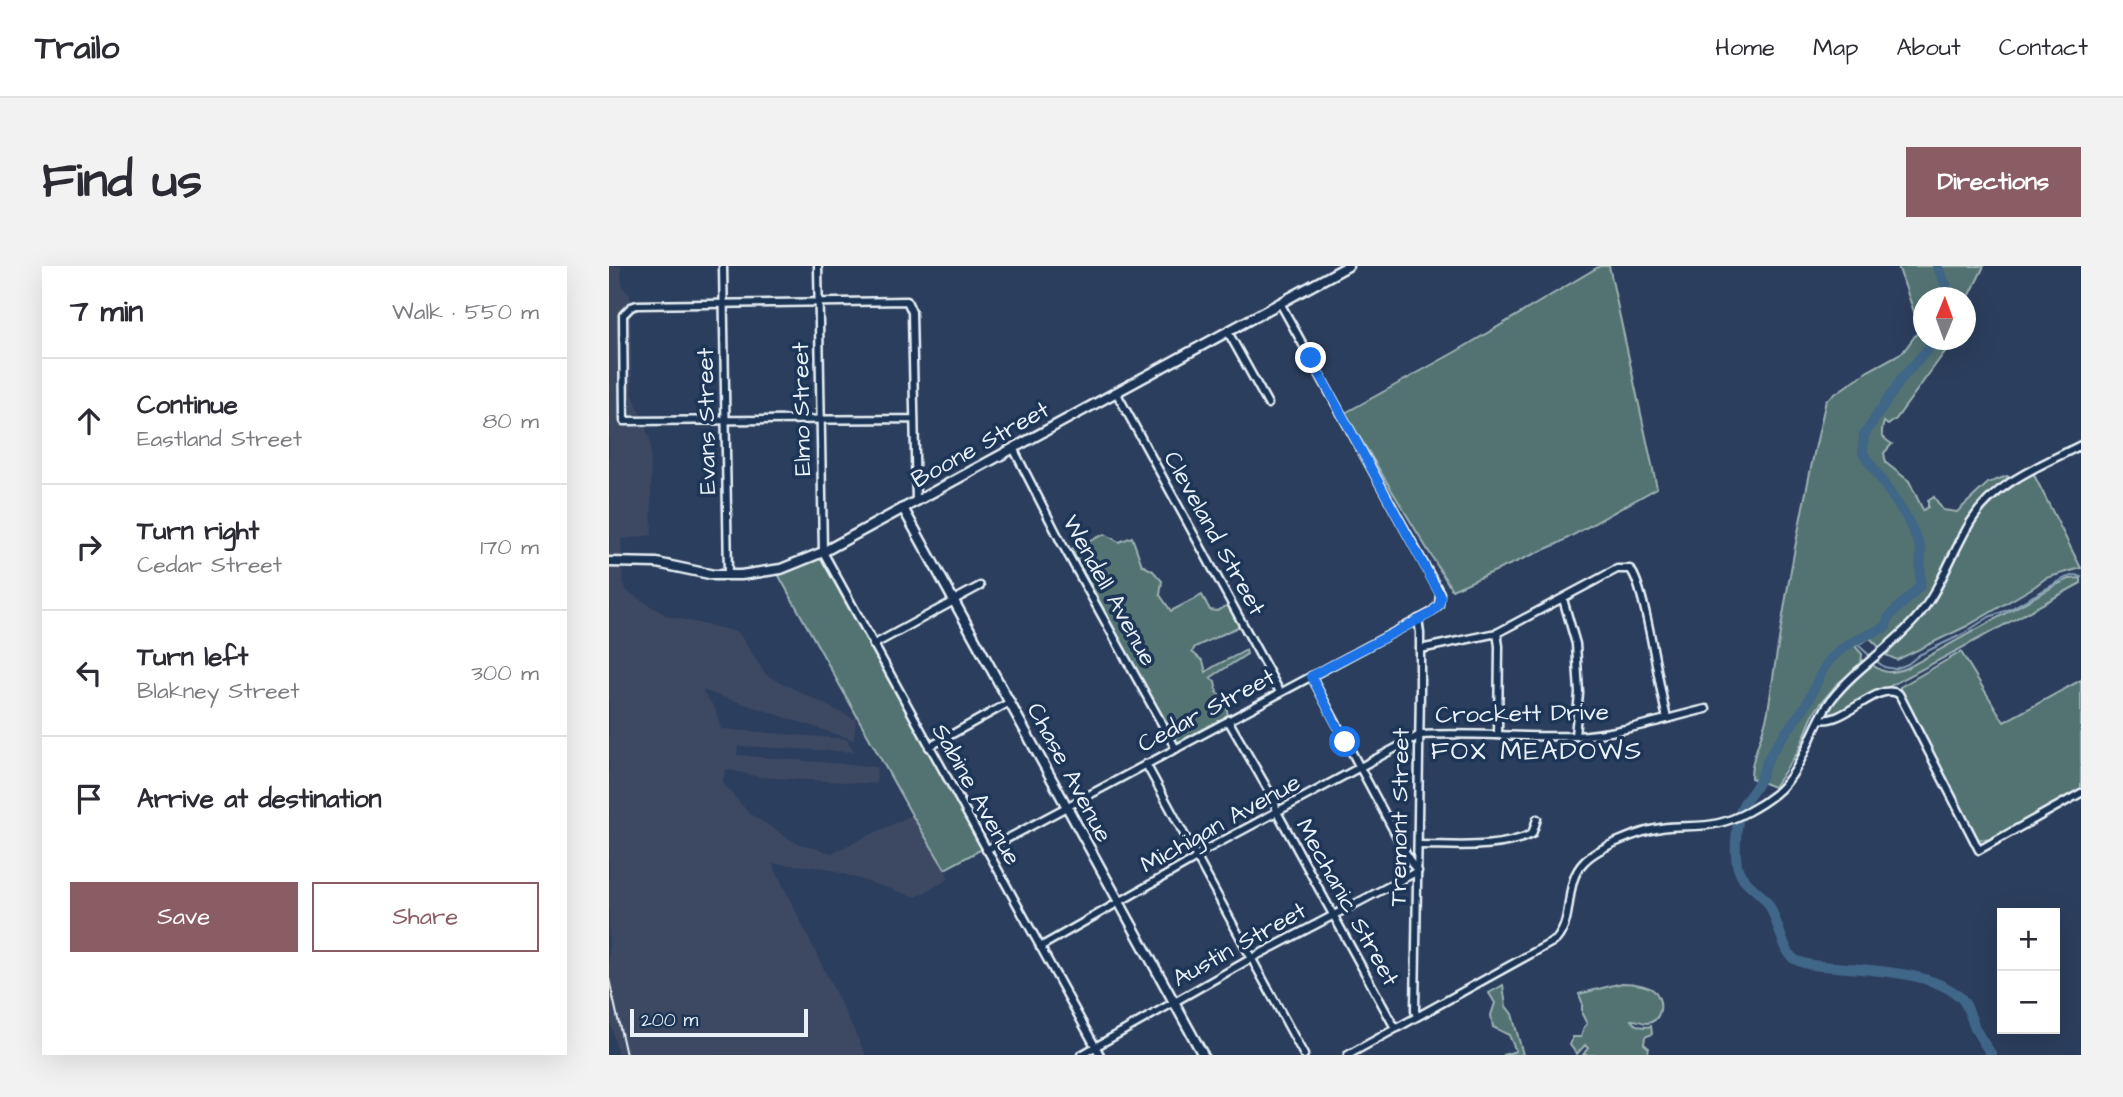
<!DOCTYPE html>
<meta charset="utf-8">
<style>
body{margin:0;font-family:"Architects Daughter",sans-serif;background:#f2f2f3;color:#2b2b33}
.controls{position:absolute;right:21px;bottom:21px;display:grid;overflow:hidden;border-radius:0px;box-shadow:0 7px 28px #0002}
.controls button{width:63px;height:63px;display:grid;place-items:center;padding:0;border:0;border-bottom:2px solid #e1e1e2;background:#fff;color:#2b2b33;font:35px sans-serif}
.compass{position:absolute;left:1304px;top:21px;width:63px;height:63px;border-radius:50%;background:#fff;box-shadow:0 7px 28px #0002;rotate:1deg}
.scale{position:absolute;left:21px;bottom:18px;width:178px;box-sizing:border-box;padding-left:7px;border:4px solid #e8f1f8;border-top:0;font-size:19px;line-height:24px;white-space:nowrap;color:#e8f1f8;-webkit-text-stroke:5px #1d3557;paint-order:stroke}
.stop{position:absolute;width:21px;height:21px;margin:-16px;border:5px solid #1a73e8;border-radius:50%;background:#fff}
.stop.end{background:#1a73e8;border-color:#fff;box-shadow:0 2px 7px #0008}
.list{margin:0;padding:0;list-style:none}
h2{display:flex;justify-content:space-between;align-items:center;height:91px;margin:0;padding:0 28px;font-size:30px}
h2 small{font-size:23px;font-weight:400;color:#7c7c81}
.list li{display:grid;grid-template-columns:46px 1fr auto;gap:21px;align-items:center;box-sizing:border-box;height:126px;padding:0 28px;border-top:2px solid #e1e1e2}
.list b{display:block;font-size:26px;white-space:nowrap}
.list p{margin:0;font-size:23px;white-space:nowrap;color:#7c7c81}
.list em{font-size:23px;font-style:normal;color:#7c7c81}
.actions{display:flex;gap:14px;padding:21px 28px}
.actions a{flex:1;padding:16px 0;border:2px solid #8a5d65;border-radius:0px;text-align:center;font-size:24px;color:#8a5d65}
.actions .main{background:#8a5d65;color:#fff}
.icon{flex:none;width:38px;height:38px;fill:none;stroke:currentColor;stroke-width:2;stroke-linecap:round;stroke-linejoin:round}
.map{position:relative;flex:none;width:1472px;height:789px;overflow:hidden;border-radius:0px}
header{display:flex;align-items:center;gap:42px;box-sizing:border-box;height:98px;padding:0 35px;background:#fff;border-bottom:2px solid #e1e1e2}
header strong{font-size:33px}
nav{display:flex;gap:38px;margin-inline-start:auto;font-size:24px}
.intro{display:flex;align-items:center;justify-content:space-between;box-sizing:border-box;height:168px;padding:0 42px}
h1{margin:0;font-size:49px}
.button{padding:18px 32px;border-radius:0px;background:#8a5d65;color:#fff;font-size:24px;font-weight:700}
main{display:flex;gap:42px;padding:0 42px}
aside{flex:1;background:#fff;border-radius:0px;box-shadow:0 7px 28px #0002}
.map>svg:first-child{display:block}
.built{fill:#3d4864}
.green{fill:#527372;stroke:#9db2b5;stroke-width:2}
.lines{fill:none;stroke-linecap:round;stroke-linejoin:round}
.stream{stroke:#849eb5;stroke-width:2}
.river{stroke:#416688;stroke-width:10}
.minor-casing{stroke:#e8f1f8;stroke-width:11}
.tertiary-casing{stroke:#e8f1f8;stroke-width:13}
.minor{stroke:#1d3557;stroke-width:6}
.tertiary{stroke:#1d3557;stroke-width:8}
.rail{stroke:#e8f1f8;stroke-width:2}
.route{stroke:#1a73e8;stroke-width:9}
.labels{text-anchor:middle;stroke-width:7;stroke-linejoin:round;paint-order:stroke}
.street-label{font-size:24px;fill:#e8f1f8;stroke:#1d3557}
.neighbourhood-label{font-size:26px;letter-spacing:2px;fill:#e8f1f8;stroke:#1d3557}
</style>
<header>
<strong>Trailo</strong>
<nav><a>Home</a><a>Map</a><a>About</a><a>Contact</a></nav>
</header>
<div class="intro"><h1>Find us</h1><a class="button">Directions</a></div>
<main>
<aside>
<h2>7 min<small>Walk · 550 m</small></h2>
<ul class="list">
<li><svg class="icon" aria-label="ahead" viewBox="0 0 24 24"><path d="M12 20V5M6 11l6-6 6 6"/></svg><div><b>Continue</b><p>Eastland Street</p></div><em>80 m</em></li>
<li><svg class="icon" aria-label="right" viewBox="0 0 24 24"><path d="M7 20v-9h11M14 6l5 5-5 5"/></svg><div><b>Turn right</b><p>Cedar Street</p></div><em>170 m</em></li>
<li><svg class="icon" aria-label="left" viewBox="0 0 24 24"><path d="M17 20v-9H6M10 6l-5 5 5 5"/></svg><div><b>Turn left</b><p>Blakney Street</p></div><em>300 m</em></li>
<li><svg class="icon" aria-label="arrive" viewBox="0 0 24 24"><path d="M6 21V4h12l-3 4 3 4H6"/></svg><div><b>Arrive at destination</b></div></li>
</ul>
<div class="actions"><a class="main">Save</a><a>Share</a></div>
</aside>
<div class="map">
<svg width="1472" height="789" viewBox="0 0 1472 789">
<rect width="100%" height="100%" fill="#2c3e5d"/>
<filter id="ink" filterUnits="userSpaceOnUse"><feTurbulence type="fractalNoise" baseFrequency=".0143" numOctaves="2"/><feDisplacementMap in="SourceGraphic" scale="14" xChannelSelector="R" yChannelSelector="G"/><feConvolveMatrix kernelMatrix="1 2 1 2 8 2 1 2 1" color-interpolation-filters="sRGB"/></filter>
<g filter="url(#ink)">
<path class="built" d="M0 0H12L13 20 21 29 23 126 41 174 43 269 12 273 14 318 19 326 58 350 129 366 157 409 247 454 245 474 93 424 106 443 112 463 237 473 246 486 129 480 128 489 268 501 267 518 150 511 117 503 113 517 140 547 187 577 223 587 303 549 336 603 340 613 307 631 216 602 163 597 257 789H9L0 749Z"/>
<g class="green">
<path d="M991 0H1000L1048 222 948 278 843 324 736 147 848 85Z"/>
<path d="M1289 0H1375L1361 29 1355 32H1314V74H1356L1357 67 1359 77 1335 87 1287 153 1279 159 1275 156C1271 169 1272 171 1283 178L1275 187 1277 197 1300 215 1314 244 1319 241V235L1325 231 1334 244 1348 246 1379 217 1398 210 1401 213C1356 241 1344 293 1316 335 1304 353 1288 368 1272 383L1261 372 1246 380 1253 388 1252 399 1227 419 1212 437 1204 449 1189 486 1165 521 1142 512C1142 490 1155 468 1159 445 1174 341 1193 237 1217 134L1259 105 1294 86 1311 63Z"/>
<path d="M1424 207 1472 302 1437 312 1425 321 1358 360 1288 394 1277 389C1294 372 1310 357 1324 337 1345 306 1354 266 1380 238 1393 225 1408 216 1424 207Z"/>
<path d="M496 268 510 276 523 271 533 299 544 305 553 315 551 329 562 345 593 329 601 344 608 345 619 339 631 360 586 381 583 386 594 395 597 406C609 396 623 393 637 384L638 388 601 412 606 415 608 427 616 433 619 450 572 477 566 475 462 283Z"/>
<path d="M210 293 214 296 373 583 336 603 303 549 169 308Z"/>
<path d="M1472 312V317C1390 362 1308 407 1225 449H1220C1224 429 1248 412 1262 398 1275 408 1282 408 1298 402L1449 318 1460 313Z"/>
<path d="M1352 386 1395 456 1472 414V525L1383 574 1369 573 1364 567 1291 423V421Z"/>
<path d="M1013 717C1023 717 1045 719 1049 730 1054 740 1051 756 1038 757 1032 757 1028 753 1022 754 1027 761 1034 762 1042 760L1043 768 1036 771 1035 778 1040 782 1038 789H974L979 782 976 779 968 788 961 779 964 771H972L975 761 978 758 973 748V736L970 728Z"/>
<path d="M894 719 897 740 903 748 914 789H894L907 785 900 769 884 761 882 749 886 737 880 727Z"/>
</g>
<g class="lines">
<g class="stream">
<path d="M1245 375 1261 390"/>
<path d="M1265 393 1275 401 1286 403 1299 398 1310 389 1354 368 1380 351 1401 343 1456 312 1467 309 1472 311"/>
</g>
<g class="river">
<path d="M1328 0 1337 19 1336 32"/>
<path d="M1323 74 1318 84 1293 112 1255 169 1254 187 1298 252 1312 283 1311 320 1279 352 1277 361C1259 369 1240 375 1226 389 1211 402 1206 423 1197 439 1185 457 1171 472 1160 491 1156 499 1154 508 1150 515 1146 524 1140 530 1135 537 1127 550 1124 591 1130 605 1135 619 1154 626 1161 641 1168 654 1175 686 1185 693 1197 700 1213 700 1227 701 1262 704 1327 706 1353 733 1360 741 1362 753 1366 762 1371 772 1377 780 1383 789"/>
</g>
<defs>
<g id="minor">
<path d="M114 0 119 309"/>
<path d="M209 0 214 286 491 789"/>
<path d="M619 66 659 138"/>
<path d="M507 126 671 426"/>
<path d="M304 153 15 155 14 49 22 41 28 39 298 35 303 46 307 235"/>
<path d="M404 182 452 276 567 483"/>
<path d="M954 333 967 378 970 427 966 470"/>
<path d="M345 334 371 320"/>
<path d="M888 367 890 380 889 469"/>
<path d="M264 379 345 335"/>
<path d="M811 383 888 367 1008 303H1021C1036 318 1050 424 1058 452"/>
<path d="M1211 453C1237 458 1267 415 1290 428L1370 584 1472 527"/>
<path d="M619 454 665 534 668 546 786 762"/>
<path d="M320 481 401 436"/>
<path d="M537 498 695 789"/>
<path d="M809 579C847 579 888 584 923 568L928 553"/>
<path d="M377 584 821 347 830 339 831 327 671 37"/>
<path d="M431 681 584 594 591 587 811 469C863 466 914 472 966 470 1010 468 1054 453 1097 443"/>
<path d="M808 750 806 745 811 424V367L809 353"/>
<path d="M472 789 643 692 809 605 802 597 702 410"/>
<path d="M739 789 947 674C966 652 954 617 975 596 989 581 1031 565 1052 562 1071 559 1091 562 1110 557 1128 553 1151 540 1166 528 1196 503 1200 464 1222 434 1247 401 1284 381 1310 349 1332 321 1343 287 1361 257 1386 216 1431 200 1472 179"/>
</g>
<g id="tertiary">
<path d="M294 242 594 789"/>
<path d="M0 296 48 297 105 309H132L172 303 214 286 739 0"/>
</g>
</defs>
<use href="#minor" class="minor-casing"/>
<use href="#tertiary" class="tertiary-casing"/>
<use href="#minor" class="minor"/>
<use href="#tertiary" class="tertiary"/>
<path class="rail" d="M0 713 17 789"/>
</g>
</g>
<g class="lines" filter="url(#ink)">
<path class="route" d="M702 92 832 331 830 339 821 348 702 410 736 476"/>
</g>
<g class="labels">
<g class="street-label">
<text transform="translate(192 143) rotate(-91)" y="8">Elmo Street</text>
<text transform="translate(97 155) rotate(-91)" y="8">Evans Street</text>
<text transform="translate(371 178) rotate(-29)" y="8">Boone Street</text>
<text transform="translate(606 267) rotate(61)" y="8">Cleveland Street</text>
<text transform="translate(501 324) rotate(61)" y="8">Wendell Avenue</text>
<text transform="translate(597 444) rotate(-28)" y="8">Cedar Street</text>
<text transform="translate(913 447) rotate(-1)" y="8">Crockett Drive</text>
<text transform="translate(461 506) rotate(62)" y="8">Chase Avenue</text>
<text transform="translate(368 528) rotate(61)" y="8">Sabine Avenue</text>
<text transform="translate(790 551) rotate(-89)" y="8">Tremont Street</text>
<text transform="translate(611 557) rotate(-29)" y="8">Michigan Avenue</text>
<text transform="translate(739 636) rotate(61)" y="8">Mechanic Street</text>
<text transform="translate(630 678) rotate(-29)" y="8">Austin Street</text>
</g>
<g class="neighbourhood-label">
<text x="928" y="493">FOX MEADOWS</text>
</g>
</g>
</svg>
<div class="controls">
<button>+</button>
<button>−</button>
</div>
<svg class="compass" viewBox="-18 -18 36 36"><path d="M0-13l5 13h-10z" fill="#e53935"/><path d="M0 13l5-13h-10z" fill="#7c7c81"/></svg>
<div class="scale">200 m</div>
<div class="stop" style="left:736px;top:476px"></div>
<div class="stop end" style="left:702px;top:92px"></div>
</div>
</main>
